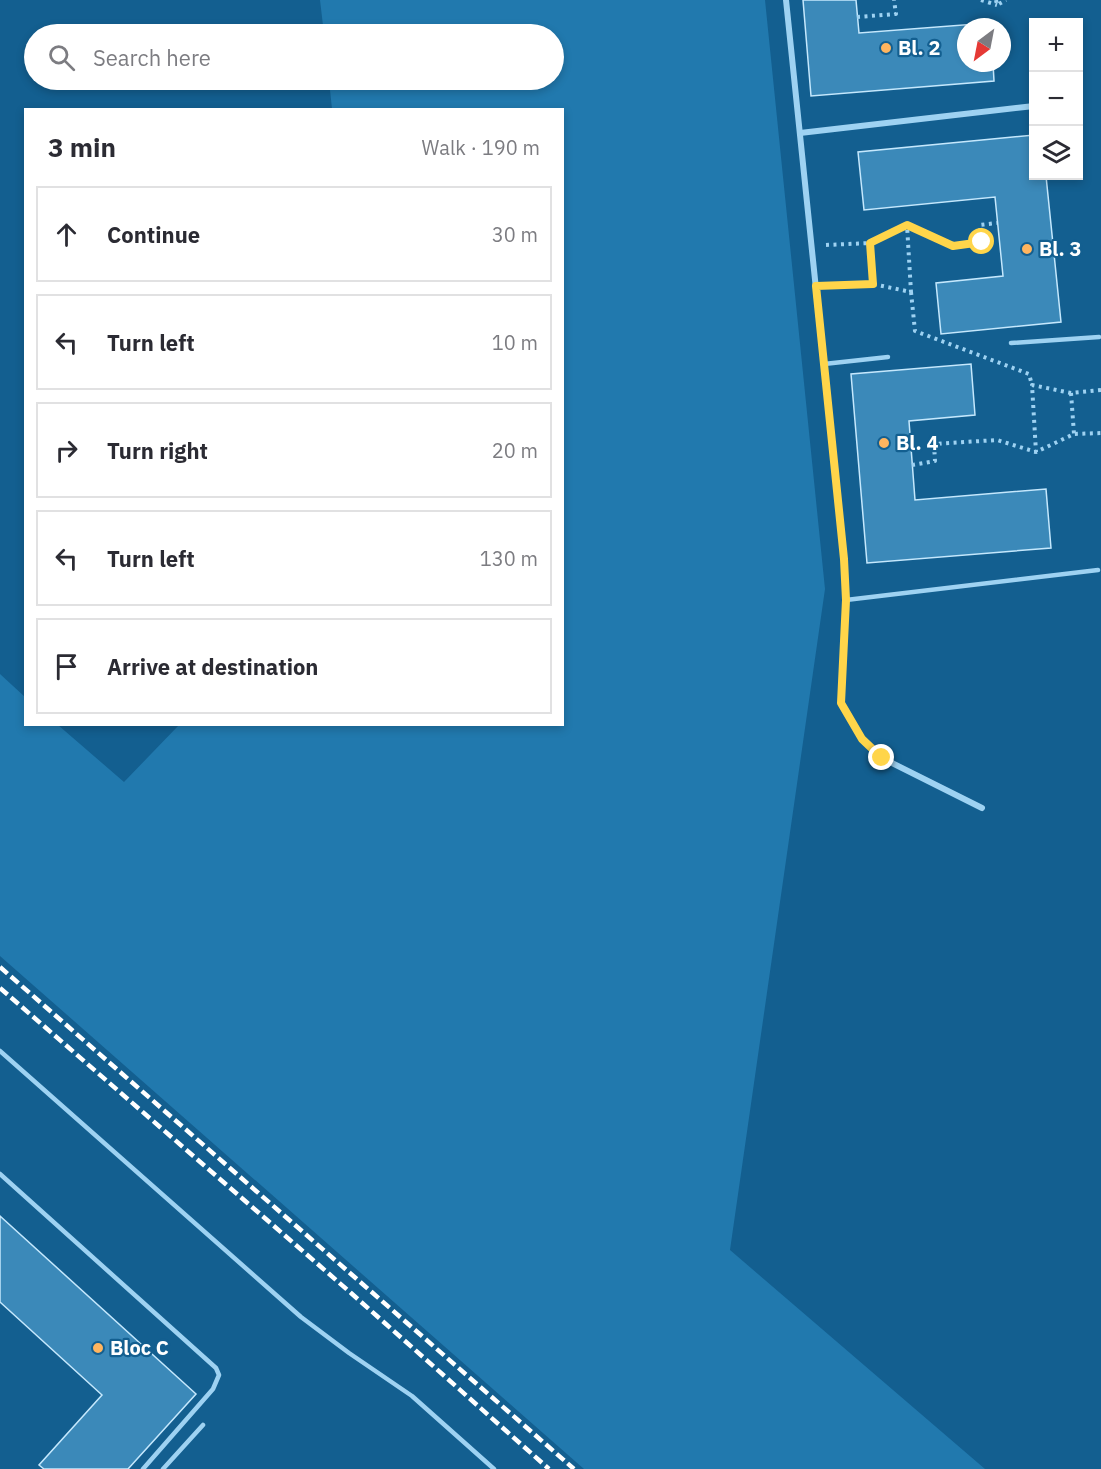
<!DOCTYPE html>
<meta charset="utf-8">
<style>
body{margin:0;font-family:"IBM Plex Sans",sans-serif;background:#f2f2f3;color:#2b2b33}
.controls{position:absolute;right:18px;top:18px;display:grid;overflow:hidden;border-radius:0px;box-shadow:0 3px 9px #0003}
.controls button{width:54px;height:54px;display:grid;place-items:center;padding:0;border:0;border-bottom:2px solid #e1e1e2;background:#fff;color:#2b2b33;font:30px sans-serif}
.compass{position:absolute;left:957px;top:18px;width:54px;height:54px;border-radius:50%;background:#fff;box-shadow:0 3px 9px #0003;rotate:212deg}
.stop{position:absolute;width:18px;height:18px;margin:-14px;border:4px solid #ffd54a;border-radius:50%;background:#fff}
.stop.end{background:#ffd54a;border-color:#fff;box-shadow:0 2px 6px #0008}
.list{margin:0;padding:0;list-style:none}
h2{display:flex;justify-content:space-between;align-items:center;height:78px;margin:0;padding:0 24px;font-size:26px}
h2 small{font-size:20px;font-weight:400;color:#7c7c81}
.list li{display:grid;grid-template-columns:39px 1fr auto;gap:18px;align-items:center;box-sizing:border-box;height:96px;margin:0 12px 12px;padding:0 12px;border:2px solid #e1e1e2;border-radius:0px}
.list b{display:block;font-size:22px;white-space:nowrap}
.list em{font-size:20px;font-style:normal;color:#7c7c81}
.icon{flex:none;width:33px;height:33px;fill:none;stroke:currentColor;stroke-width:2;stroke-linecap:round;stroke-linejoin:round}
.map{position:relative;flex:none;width:1101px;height:1469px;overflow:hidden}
.search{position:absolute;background:#fff;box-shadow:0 3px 9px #0003;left:24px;top:24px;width:540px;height:66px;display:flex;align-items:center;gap:15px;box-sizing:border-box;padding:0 21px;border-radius:33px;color:#7c7c81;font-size:22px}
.panel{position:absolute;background:#fff;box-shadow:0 3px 9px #0003;left:24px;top:108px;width:540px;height:618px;border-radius:0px}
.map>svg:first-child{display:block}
.grass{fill:#2179ae}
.building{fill:#3b89b9;stroke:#c5e8fd;stroke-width:1.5}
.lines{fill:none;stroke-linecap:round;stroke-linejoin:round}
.path{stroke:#9ed2f2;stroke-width:4;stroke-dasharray:3 4.5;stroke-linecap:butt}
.lane{stroke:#9ed2f2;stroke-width:4.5}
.street{stroke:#9ed2f2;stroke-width:6}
.rail{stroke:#fff;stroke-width:4.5;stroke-dasharray:10 4.5;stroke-linecap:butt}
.route{stroke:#ffd54a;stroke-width:8}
.poi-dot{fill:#ffb55f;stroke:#135f90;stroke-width:2}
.labels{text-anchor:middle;stroke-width:4.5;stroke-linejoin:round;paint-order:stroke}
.poi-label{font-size:20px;font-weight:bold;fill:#fff;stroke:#135f90;text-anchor:start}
</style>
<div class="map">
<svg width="1101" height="1469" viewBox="0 0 1101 1469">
<rect width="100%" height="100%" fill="#135f90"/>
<path class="grass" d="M320 0H765L825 589 730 1250 985 1469H584L0 956V674L25 697 26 724 58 725 124 782 179 725 562 724V110L332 109 329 80H554V34H324Z"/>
<g class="building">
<path d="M803 0H856L859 33 989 23 990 27H966V63H993L994 81 811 96Z"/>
<path d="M1034 135V176H1046L1061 322 941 334 936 283 1003 276 995 197 864 210 858 152Z"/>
<path d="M971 364 975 415 909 421 915 500 1046 489 1051 548 867 563 851 374Z"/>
<path d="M0 1216 196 1394 128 1469H44L39 1465 102 1395 0 1302Z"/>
</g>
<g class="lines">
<g class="path">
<path d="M981 0 997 5"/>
<path d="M996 0 997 5 1006 0"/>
<path d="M857 17 896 14 894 0"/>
<path d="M908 225 953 246 982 242 980 225 997 223"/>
<path d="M870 243 873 284"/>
<path d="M826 245 870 243 907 225 911 292 873 284 829 286"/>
<path d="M911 292 915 331 1029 374 1032 385"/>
<path d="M1101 390 1071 393 1032 385 1036 452 1074 434 1101 433"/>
<path d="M1071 393 1074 434"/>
<path d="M912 465 935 461 934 444 997 440 1036 452"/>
</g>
<g class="lane">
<path d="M1011 343 1099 337"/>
<path d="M824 364 888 357"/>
<path d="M846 600 1098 570"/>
<path d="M0 1051 301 1317 349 1353 412 1396 494 1469"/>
<path d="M0 1174 216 1368 219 1375 213 1389 143 1469"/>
<path d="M163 1469 203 1425"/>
</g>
<g class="street">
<path d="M786 0 844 559 846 600 841 703 862 739 882 758 982 808"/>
<path d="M1078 101H1080"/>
<path d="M800 133 1034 106"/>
</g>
<g class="rail">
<path d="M0 967 574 1469"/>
<path d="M0 988 351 1293 549 1469"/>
</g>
</g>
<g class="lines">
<path class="route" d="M882 758 862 739 841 703 846 600 844 559 816 286 873 284 870 243 907 225 953 246 982 242"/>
</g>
<g class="poi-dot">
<circle cx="886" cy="48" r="6"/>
<circle cx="1027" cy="249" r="6"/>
<circle cx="884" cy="443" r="6"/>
<circle cx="98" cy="1348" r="6"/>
</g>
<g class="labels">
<g class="poi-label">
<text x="898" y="55">Bl. 2</text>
<text x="1039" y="256">Bl. 3</text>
<text x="896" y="450">Bl. 4</text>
<text x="110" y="1355">Bloc C</text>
</g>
</g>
</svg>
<div class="controls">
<button>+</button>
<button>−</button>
<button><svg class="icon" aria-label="layers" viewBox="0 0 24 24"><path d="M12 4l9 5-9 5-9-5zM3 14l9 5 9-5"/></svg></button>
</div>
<svg class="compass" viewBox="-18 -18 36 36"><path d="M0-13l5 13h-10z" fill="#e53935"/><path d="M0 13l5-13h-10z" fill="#7c7c81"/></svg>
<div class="stop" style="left:982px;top:242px"></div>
<div class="stop end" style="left:882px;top:758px"></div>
<div class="search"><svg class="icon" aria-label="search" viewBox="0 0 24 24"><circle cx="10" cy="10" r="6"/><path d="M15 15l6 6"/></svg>Search here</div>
<section class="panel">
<h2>3 min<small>Walk · 190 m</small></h2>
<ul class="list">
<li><svg class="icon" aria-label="ahead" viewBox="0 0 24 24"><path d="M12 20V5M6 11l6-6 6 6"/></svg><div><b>Continue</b></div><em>30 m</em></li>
<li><svg class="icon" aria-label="left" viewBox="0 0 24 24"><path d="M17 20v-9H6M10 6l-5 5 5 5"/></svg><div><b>Turn left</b></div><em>10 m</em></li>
<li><svg class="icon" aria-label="right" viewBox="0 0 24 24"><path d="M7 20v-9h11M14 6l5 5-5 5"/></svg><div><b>Turn right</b></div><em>20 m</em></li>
<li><svg class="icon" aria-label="left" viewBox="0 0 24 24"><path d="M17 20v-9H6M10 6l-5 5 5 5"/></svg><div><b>Turn left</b></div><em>130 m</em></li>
<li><svg class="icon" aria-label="arrive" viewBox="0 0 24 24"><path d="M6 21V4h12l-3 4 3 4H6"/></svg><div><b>Arrive at destination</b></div></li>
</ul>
</section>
</div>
